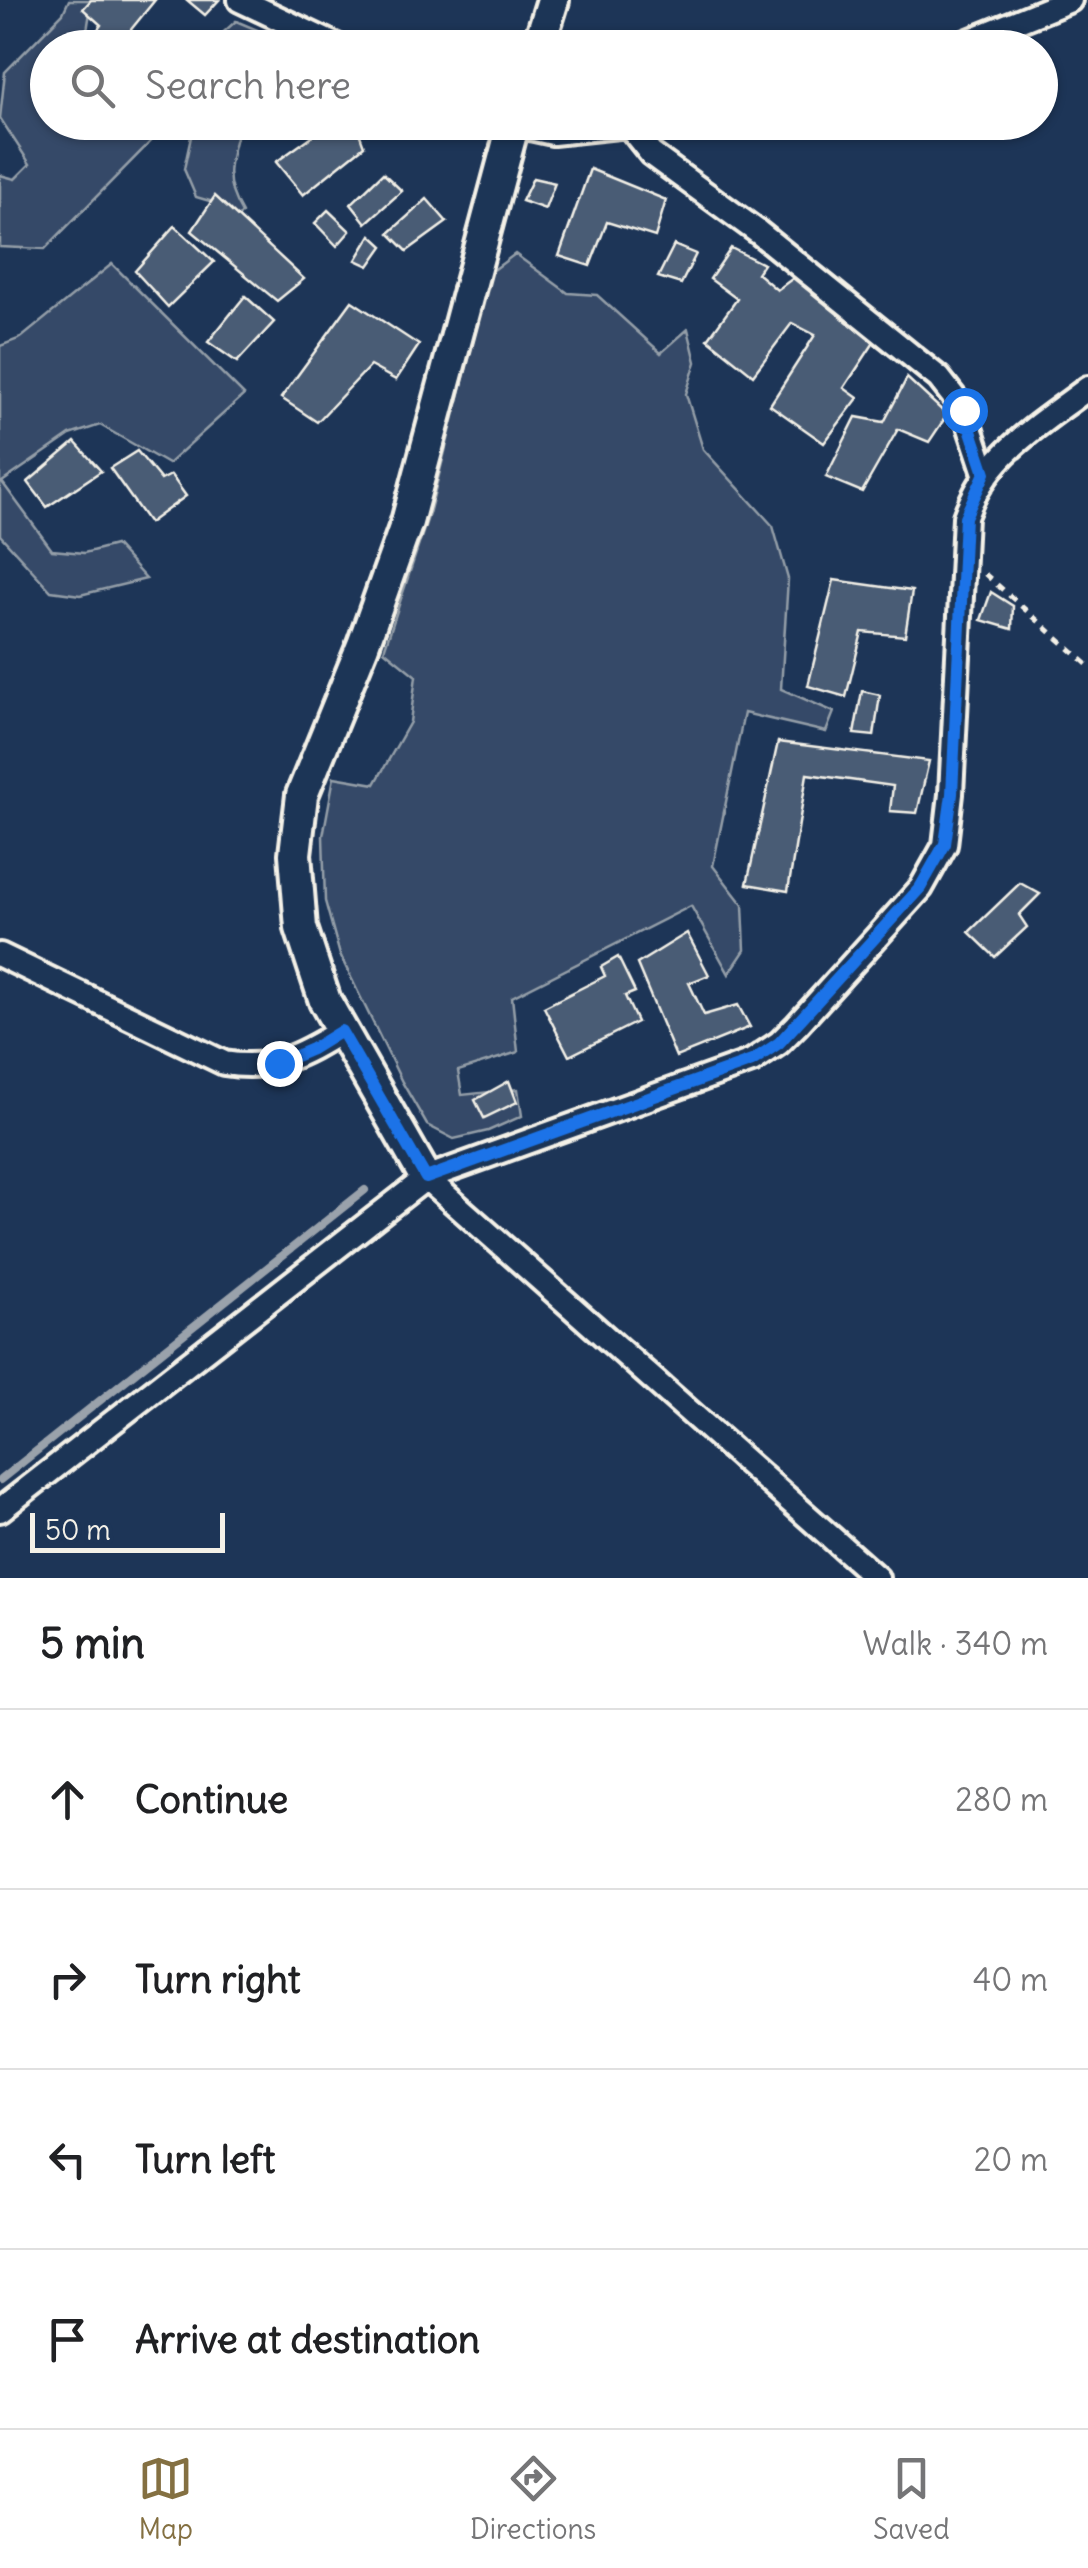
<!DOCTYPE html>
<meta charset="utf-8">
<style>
body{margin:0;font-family:Delius,sans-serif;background:#f6f6f6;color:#202124}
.scale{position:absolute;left:30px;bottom:25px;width:195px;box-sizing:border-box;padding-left:10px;border:5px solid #f4f1e8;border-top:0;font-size:28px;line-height:35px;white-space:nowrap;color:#f4f1e8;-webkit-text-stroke:8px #1d3557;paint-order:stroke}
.stop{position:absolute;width:30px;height:30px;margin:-22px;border:8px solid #1a73e8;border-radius:50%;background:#fff}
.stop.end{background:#1a73e8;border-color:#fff;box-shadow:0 2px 10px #0008}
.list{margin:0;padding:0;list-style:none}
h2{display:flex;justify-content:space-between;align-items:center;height:130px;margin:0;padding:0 40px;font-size:42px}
h2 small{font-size:32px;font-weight:400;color:#757577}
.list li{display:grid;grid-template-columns:65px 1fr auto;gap:30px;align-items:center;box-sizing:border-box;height:180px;padding:0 40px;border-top:2px solid #e0e0e0}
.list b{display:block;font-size:38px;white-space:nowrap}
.list em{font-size:32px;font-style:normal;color:#757577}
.icon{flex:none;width:55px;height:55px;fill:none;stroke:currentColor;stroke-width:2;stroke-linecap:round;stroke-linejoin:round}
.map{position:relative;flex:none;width:1088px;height:1578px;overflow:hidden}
.search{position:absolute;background:#fff;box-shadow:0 2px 8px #0004;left:30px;right:30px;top:30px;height:110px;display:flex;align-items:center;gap:25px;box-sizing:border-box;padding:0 35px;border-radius:55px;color:#757577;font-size:38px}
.sheet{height:850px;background:#fff}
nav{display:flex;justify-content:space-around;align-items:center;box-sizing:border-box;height:140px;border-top:2px solid #e0e0e0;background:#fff;font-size:28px;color:#757577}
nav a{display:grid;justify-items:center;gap:5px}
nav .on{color:#847042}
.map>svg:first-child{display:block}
.green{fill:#354a67;stroke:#949ea8;stroke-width:2.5}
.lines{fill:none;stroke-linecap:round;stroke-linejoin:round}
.stream{stroke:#9aa2ab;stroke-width:8}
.building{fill:#485b74;stroke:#f4f1e8;stroke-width:2.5}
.street-casing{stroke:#f4f1e8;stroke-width:30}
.secondary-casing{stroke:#f4f1e8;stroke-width:38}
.path{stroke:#f4f1e8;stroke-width:5;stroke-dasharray:8 8;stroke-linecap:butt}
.street{stroke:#1d3557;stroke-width:22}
.secondary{stroke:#1d3557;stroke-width:30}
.route{stroke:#1a73e8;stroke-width:12}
</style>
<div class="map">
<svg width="1088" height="1578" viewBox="0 0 1088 1578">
<rect width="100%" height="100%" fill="#1d3557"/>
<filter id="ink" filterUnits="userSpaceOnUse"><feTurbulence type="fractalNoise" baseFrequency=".01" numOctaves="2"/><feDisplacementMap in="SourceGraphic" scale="20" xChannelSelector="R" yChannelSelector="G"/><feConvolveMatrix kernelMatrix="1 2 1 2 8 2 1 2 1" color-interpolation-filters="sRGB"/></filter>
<g filter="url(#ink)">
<g class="green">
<path d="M69 0H92L85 43 80 47 48 48 47 79 35 91 47 104 48 122 66 123 80 136 125 123H169L45 249 0 247V175L15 179 30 164 0 118 5 72 63 13Z"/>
<path d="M236 21 297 47H207Z"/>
<path d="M194 123H240C230 160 221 178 242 213L237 219 213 202 196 197 184 169Z"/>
<path d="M515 254 568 293 597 295 661 353 688 329 696 362 686 394 703 449 773 526 788 579 781 689 834 712 826 732 744 713 713 866 743 905 745 950 729 974 691 906 512 997 518 1052 458 1071 462 1095 518 1089 522 1116 488 1131 454 1139 427 1125 402 1082 340 955 325 901 323 836 334 777 375 784 410 722 416 676 384 650 429 514 491 272Z"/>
<path d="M112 264 244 395 168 464 100 425 70 435 2 482 52 550 84 553 115 545 146 579 80 595 51 591 0 535V346L21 338Z"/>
</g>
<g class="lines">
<path class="stream" d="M0 1480 365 1190"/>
</g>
<g class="building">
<path d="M91 0H155L129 32 140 45 138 48H85L101 25 83 9Z"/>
<path d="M187 0H219L205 15Z"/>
<path d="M332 122H363L357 127 364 146 303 195 276 162Z"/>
<path d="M590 169 666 200 655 237 607 222 590 266 559 256Z"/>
<path d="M383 173 402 191 366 223 351 204Z"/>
<path d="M533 178 555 183 545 209 522 201Z"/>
<path d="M215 196 304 279 277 301 192 231Z"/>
<path d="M427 199 447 222 407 251 389 233Z"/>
<path d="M328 210 350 231 337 246 315 223Z"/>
<path d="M175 226 214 262 168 307 135 271Z"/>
<path d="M371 235 383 246 369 266 356 260Z"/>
<path d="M674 245 696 254 681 284 658 277Z"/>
<path d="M731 248 763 264 757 273 777 290 796 276 877 338 844 388 858 398 824 443 770 405 815 335 792 323 753 375 708 339 737 299 710 279Z"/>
<path d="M245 296 274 322 237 362 208 342Z"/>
<path d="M352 301 419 345 396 380 370 366 317 422 281 398Z"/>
<path d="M907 378 947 415 929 442 898 429 862 492 826 477 856 417 884 422Z"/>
<path d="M75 442 101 471 47 507 28 482Z"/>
<path d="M137 451 161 480 171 475 186 496 149 523 110 468Z"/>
<path d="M834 580 912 591 905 636 862 632 846 697 808 686Z"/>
<path d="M991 592 1013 606 1012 629 981 620Z"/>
<path d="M862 691 880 695 874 736 854 734Z"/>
<path d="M778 742 929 761 917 813 890 811 893 786 807 774 788 891 747 884Z"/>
<path d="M1020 883 1040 894 1019 915 1027 927 995 957 969 932Z"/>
<path d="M687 933 709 975 689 983 704 1015 738 1005 750 1027 676 1057 637 964Z"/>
<path d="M618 957 635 992 625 996 637 1022 569 1056 544 1007 605 976 601 967Z"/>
<path d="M509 1081 517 1102 484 1118 475 1100Z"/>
</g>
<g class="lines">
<defs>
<g id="street">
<path d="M240 0 341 48"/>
<path d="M952 48 1070 0"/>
<path d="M503 122 553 133 628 125 651 154 758 232 939 378 964 410 985 473"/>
<path d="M0 955 224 1063C273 1071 300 1056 341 1031"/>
<path d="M426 1178 877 1578"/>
<path d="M0 1510 426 1178 752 1061 779 1043 797 1025 921 888 945 845 951 794 965 517C987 454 1037 427 1088 388"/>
</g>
<g id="secondary">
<path d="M538 48 553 0"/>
<path d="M426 1178 325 1001 301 928 295 854 302 795 363 645 407 522 514 122"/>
</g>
</defs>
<use href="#street" class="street-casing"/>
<use href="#secondary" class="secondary-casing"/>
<path class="path" d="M985 574 1088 665"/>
<use href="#street" class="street"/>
<use href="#secondary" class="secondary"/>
</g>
</g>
<g class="lines" filter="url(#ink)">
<path class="route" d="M279 1063 312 1049 341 1031 426 1178 752 1061 779 1043 920 888 945 844 952 794 965 517 985 473 964 410"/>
</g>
</svg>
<div class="scale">50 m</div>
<div class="stop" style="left:964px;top:410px"></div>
<div class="stop end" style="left:279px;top:1063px"></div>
<div class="search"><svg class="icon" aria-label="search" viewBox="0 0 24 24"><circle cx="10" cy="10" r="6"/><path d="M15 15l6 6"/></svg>Search here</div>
</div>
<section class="sheet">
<h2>5 min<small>Walk · 340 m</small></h2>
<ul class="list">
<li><svg class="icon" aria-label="ahead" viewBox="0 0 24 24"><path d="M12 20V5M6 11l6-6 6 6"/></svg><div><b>Continue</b></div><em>280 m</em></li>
<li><svg class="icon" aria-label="right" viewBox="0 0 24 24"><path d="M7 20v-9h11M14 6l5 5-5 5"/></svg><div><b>Turn right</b></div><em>40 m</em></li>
<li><svg class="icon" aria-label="left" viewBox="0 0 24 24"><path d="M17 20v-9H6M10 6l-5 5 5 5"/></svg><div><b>Turn left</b></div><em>20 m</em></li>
<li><svg class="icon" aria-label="arrive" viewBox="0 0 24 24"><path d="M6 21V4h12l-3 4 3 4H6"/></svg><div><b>Arrive at destination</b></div></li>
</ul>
</section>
<nav>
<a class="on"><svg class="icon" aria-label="map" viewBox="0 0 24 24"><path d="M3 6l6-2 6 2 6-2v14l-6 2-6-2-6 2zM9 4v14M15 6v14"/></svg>Map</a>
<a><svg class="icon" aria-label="directions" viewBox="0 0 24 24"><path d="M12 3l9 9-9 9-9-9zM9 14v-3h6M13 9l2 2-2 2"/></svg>Directions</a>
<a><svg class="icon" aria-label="saved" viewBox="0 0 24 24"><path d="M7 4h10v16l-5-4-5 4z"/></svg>Saved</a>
</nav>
